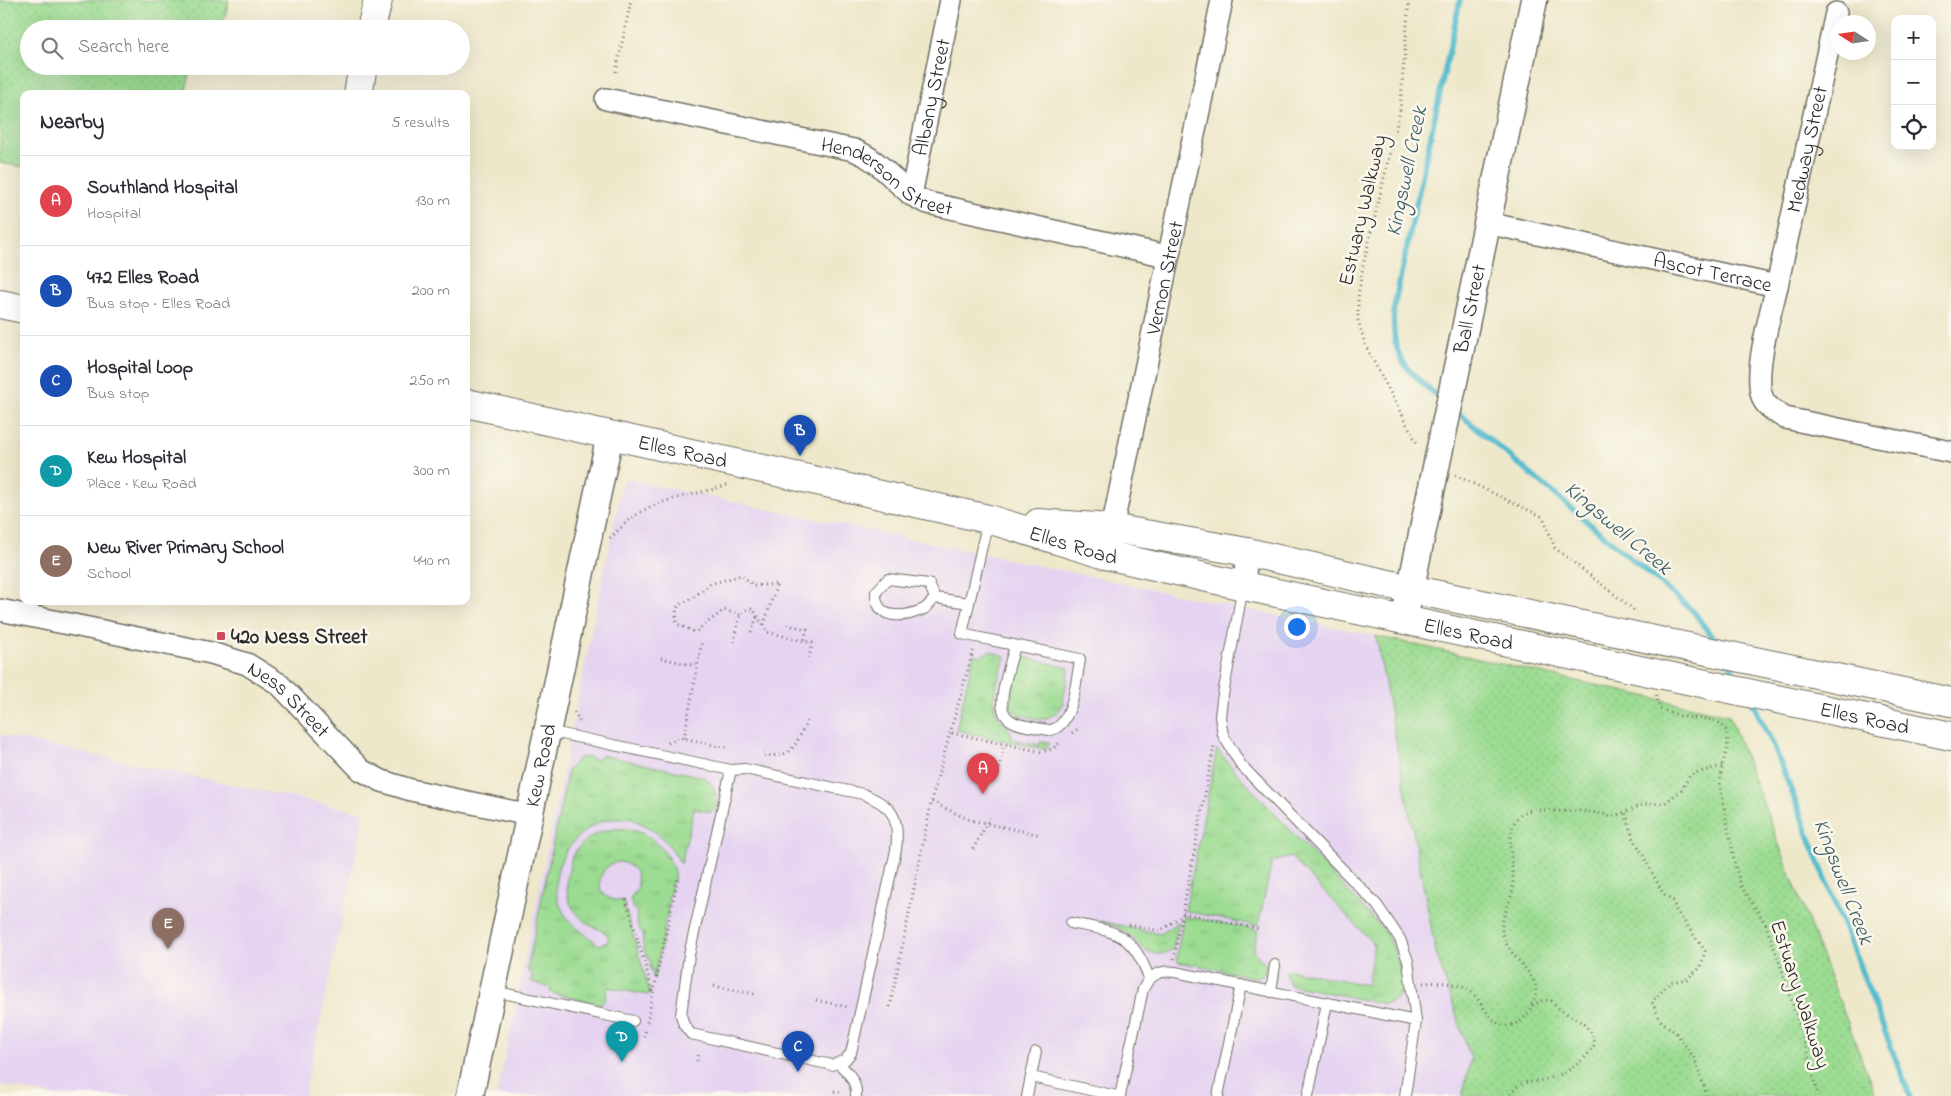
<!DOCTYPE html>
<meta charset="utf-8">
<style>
body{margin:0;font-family:"Indie Flower",sans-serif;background:#f2f2f3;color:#2b2b33}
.controls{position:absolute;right:15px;top:15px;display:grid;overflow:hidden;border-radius:10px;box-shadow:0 5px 20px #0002}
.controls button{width:45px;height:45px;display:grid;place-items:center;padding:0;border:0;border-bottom:1px solid #e1e1e2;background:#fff;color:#2b2b33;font:25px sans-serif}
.compass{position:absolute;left:1831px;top:15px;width:45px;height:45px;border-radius:50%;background:#fff;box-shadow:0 5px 20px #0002;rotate:282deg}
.you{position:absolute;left:1296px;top:626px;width:18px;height:18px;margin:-12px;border:4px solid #fff;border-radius:50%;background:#1a73e8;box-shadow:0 0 0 8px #1a73e833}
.badge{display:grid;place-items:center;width:32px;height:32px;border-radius:50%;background:#d1495b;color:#fff;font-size:16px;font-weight:700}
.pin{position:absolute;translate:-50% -41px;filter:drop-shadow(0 1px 2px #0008)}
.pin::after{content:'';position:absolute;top:26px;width:18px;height:15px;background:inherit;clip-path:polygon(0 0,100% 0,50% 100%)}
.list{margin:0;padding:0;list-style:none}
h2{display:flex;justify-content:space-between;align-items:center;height:65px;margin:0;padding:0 20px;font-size:21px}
h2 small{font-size:16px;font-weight:400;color:#7c7c81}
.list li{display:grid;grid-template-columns:32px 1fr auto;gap:15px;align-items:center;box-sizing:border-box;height:90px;padding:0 20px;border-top:1px solid #e1e1e2}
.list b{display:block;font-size:19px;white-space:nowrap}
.list p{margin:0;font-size:16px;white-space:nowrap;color:#7c7c81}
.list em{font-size:16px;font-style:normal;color:#7c7c81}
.icon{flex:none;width:28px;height:28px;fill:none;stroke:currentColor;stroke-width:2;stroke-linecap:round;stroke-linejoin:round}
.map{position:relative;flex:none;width:1951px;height:1096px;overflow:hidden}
.search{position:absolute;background:#fff;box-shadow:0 5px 20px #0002;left:20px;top:20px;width:450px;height:55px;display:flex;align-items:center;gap:12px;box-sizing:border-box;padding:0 18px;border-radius:28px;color:#7c7c81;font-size:19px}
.panel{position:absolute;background:#fff;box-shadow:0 5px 20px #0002;left:20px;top:90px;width:450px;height:515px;border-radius:10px}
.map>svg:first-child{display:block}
.built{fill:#e5d3f1}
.grass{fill:url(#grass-tufts);stroke:#63845e}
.park{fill:url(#park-dots);stroke:#63845e}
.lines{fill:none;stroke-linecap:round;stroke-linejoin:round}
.stream{stroke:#51bccd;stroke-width:5.5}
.service-casing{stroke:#6f6d63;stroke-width:12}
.minor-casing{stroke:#6f6d63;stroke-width:24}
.tertiary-casing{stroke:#6f6d63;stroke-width:29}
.secondary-casing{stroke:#6f6d63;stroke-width:30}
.path{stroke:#6f6d63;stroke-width:3;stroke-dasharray:1 4;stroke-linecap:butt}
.service{stroke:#fff;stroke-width:10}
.minor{stroke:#fff;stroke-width:21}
.tertiary{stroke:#fff;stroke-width:26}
.secondary{stroke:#fff;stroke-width:28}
.poi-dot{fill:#d1495b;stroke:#fbf7ec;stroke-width:2}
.labels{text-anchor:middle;stroke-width:5;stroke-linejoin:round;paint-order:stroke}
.street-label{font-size:21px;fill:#2b2b2b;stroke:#fbf7ec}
.poi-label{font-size:21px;font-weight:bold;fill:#2b2b2b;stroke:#fbf7ec;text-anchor:start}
.water-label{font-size:22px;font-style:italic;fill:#385e64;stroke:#fbf7ec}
</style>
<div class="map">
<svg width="1951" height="1096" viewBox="0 0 1951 1096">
<defs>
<pattern id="grass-tufts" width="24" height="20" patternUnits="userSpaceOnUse" patternTransform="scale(1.25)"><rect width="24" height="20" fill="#9bdc92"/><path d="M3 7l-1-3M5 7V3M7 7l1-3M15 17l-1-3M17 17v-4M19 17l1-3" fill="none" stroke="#86bd7e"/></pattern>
<pattern id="park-dots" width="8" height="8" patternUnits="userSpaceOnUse" patternTransform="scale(1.25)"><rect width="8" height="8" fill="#9bdc92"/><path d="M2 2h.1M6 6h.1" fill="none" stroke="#86bd7e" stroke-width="1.8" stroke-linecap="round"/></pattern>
</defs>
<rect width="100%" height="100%" fill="#fbf7ec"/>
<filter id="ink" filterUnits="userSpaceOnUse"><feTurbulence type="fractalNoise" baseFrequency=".02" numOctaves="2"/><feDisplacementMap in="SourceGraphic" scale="10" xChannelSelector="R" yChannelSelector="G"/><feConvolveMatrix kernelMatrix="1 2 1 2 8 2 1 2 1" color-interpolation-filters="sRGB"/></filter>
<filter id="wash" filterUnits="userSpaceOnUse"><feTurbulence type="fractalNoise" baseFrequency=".0096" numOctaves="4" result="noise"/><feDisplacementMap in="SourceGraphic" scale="20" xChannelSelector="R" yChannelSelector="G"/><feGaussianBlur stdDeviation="1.12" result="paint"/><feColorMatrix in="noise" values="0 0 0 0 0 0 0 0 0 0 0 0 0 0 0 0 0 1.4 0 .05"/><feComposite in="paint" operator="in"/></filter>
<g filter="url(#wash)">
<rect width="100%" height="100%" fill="#eee8cb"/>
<g class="built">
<path d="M623 479 1376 636 1436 953 1471 1059 1462 1096H497Z"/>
<path d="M0 735 365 813 304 1096H52L0 1085Z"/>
</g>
<g class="grass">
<path d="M990 651 1005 656C1002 672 991 693 995 710 998 722 1013 727 1012 739L1039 745 1040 742H1049L1048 747 1043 749 956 730 974 654 981 656Z"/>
<path d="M1024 657 1069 668 1062 707 1057 713 1043 720 1018 715 1012 710 1010 700 1019 662Z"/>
<path d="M1217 749 1234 770 1385 931C1394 948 1420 1000 1384 1004L1290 985 1285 972 1291 970 1367 985 1374 944 1291 857 1272 862 1258 926 1185 911Z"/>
<path d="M601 755 704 777C714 784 723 803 711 812L694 809 681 864C670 843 656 829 634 820L632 817C623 821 612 817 602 821 566 837 542 877 565 915 573 928 589 935 598 945L608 942V935C597 926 587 927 575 911 566 899 565 884 569 871 571 864 570 859 574 853 597 821 643 820 665 853 671 861 676 872 674 882L670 885 672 890 669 894 667 917 664 920 665 926 654 979 650 967 651 962C645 955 640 942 644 934 637 929 635 918 637 911L633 908 630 899 638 887 636 872C609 839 577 900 623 901L625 904 623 908 626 911 650 993 647 995 608 987 605 1000 600 1004 551 993 550 988 532 982V974L527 970 568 770 579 758 588 757 597 760Z"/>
<path d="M1184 916 1258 930 1253 951 1266 964 1264 974 1256 978 1200 966 1197 963 1193 965 1178 962 1176 958Z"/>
<path d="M1100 921 1160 934 1179 921 1173 949C1149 965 1138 939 1120 929 1114 925 1103 924 1100 921Z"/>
</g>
<g class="park">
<path d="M0 0H229L222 29H29V66H192L185 94H24V167L0 163Z"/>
<path d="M1376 636 1729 715 1876 1096H1462L1471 1059 1436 953Z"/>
</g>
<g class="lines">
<g class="stream">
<path d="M1443 401C1405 368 1390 360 1394 307L1460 0"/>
<path d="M1456 411 1693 611 1717 644"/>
<path d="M1730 665 1741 682"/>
<path d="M1753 703 1775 749 1910 1096"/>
</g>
</g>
</g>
<g filter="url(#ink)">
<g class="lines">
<defs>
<g id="service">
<path d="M988 520 962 634 1080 659C1077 677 1073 727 1050 730 1043 730 1034 727 1027 726 1017 724 1006 721 1003 710 999 695 1011 661 1015 646"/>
<path d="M888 579 929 584 935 598C932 601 928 607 924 609 904 618 875 621 876 592Z"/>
<path d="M1243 587 1222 700 1220 717 1223 735 1241 765 1377 905 1400 939 1408 961 1416 1021 1405 1096"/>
<path d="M935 598 969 603"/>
<path d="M548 731 731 770 745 769 863 794C893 806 900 817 896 850L851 1053 845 1060 832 1065 691 1034 684 1025 681 1015 689 955 731 770"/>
<path d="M1071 923C1115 932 1132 931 1149 978"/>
<path d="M493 991 633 1021"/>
<path d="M1271 992 1275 965"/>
<path d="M839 1064C849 1073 857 1082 856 1096"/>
<path d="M1031 1077 1117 1096"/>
<path d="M1027 1096 1036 1052"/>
<path d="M1120 1096 1143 989C1150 975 1159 970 1175 972L1416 1021"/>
<path d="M1218 1096 1241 985"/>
<path d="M1308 1096 1327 1003"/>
</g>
<g id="minor">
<path id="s1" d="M606 99 854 150C887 163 899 193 928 203L1167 256"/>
<path id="s2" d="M911 195 951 0"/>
<path id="s3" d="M1487 223 1777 286C1771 312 1751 379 1764 401 1768 408 1777 413 1785 418L1951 452"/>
<path id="s4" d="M1777 286 1836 13"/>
<path id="s5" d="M1109 543 1222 0"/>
<path d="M1244 586 1247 552"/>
<path id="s6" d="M0 610 211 653 247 664 279 684 361 770 382 781 411 790 529 815"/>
</g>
<g id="tertiary">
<path id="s7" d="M1404 620 1534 0"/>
<path id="s8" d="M470 1096 610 435"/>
</g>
<g id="secondary">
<path d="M371 29 378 0"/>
<path d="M358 94 363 66"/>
<path d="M0 304 24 309"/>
<path id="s9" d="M466 403 988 519 1106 555 1244 586 1951 736"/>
<path d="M1038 523 1111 528 1247 552 1410 589 1951 702"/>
</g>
</defs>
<use href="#service" class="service-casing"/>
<use href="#minor" class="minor-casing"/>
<use href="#tertiary" class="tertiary-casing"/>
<use href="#secondary" class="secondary-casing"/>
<g class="path">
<path d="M1409 0 1400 111 1363 266 1358 297V320L1366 347 1418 445"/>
<path d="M616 72 631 0"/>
<path d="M1455 475 1543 517 1555 548 1633 609 1635 613"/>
<path d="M610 538C619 530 628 519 639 513 665 497 698 495 727 485"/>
<path d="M740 615 724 610 695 632 677 624 676 609 679 605 693 598 710 584 742 575 754 586 777 584 763 627"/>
<path d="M787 625 807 629 804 641"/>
<path d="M751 632 757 617"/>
<path d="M734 642C737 630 737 608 753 609L767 632 812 643 809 658"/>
<path d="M661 658 697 666"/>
<path d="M1656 695 1660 709C1669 712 1678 716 1688 717 1702 720 1719 716 1727 732L1728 747 1722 766 1720 785 1735 865 1741 886 1765 923 1778 958 1802 1033 1818 1096"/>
<path d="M574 712 581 724"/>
<path d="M952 733 1042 752 1052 749 1061 742"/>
<path d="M1072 733 1080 728"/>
<path d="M684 738 702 641"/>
<path d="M668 743 679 737 727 748"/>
<path d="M764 755C794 759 796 743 808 719"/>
<path d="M998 773 1004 744"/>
<path d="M932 802 970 820 1041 835"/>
<path d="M973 849 990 818"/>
<path d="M626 899 653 992"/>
<path d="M1183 913 1259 929"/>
<path d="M1129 925 1160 931 1182 916"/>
<path d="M1174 959 1214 746"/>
<path d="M1423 983C1436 982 1453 982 1465 988 1484 997 1491 1036 1517 1023 1523 1020 1530 1012 1531 1006L1543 1000 1551 1001C1566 1019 1590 1018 1595 1044 1583 1063 1571 1071 1550 1078 1529 1085 1524 1076 1509 1096"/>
<path d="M714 986 755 994"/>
<path d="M816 1000 847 1007"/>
<path d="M1532 1005C1549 974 1506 962 1502 930 1500 920 1512 900 1513 887 1515 866 1500 825 1525 812 1533 808 1550 811 1559 811 1577 811 1594 810 1611 817L1625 812"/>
<path d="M890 1007 933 794 973 651"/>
<path d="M647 1022 678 877"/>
<path d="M644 1037 646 1028"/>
<path d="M697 1061 699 1053"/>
<path d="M834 1091 843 1093"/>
<path d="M1707 1096 1695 1059 1677 1034 1660 1020 1652 1002 1670 982 1687 979 1701 967 1705 951 1676 910 1673 901 1663 893 1632 835 1625 812 1644 804 1665 803 1681 790 1691 774 1722 766"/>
</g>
<use href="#service" class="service"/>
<use href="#minor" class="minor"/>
<use href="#tertiary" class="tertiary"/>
<use href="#secondary" class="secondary"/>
</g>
</g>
<rect class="poi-dot" x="216" y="631" width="10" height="10" rx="2.5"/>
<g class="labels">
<g class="street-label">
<text dy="7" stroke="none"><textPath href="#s2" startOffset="100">Albany Street</textPath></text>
<text dy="7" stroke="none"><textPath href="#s4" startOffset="140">Medway Street</textPath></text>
<text dy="7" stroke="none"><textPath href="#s1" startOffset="295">Henderson Street</textPath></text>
<text transform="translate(1362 210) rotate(-77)" y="7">Estuary Walkway</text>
<text dy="7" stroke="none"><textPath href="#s3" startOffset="231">Ascot Terrace</textPath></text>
<text dy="7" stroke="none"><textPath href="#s5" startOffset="271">Vernon Street</textPath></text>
<text dy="7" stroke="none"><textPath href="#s7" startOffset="318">Ball Street</textPath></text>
<text dy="7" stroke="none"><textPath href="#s9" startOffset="222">Elles Road</textPath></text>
<text dy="7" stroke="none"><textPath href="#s9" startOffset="624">Elles Road</textPath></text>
<text dy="7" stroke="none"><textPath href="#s9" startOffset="1029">Elles Road</textPath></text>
<text dy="7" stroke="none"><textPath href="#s6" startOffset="308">Ness Street</textPath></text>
<text dy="7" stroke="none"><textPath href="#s9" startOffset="1434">Elles Road</textPath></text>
<text dy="7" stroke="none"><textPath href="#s8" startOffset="338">Kew Road</textPath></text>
<text transform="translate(1801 994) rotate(72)" y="7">Estuary Walkway</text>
</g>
<g class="poi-label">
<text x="231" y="643">420 Ness Street</text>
</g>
<g class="water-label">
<text transform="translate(1405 171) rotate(-78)" y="8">Kingswell Creek</text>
<text transform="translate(1619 527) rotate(40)" y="8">Kingswell Creek</text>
<text transform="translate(1845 881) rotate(69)" y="8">Kingswell Creek</text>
</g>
</g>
</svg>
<div class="controls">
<button>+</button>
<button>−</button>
<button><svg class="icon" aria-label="locate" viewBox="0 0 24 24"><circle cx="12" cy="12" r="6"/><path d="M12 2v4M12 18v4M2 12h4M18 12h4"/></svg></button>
</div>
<svg class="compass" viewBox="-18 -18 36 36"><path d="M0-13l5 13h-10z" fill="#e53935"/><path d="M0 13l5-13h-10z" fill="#7c7c81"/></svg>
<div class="you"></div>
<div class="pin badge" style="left:983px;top:794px;background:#e0444e">A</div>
<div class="pin badge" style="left:800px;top:456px;background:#1a4fb4">B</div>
<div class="pin badge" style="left:798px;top:1072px;background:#1a4fb4">C</div>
<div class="pin badge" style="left:622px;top:1062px;background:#0f9aa8">D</div>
<div class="pin badge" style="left:168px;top:949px;background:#8d6e63">E</div>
<div class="search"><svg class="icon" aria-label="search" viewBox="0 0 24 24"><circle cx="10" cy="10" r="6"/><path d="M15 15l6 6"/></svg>Search here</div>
<section class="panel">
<h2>Nearby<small>5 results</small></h2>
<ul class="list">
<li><span class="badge" style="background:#e0444e">A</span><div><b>Southland Hospital</b><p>Hospital</p></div><em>130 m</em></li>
<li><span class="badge" style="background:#1a4fb4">B</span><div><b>472 Elles Road</b><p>Bus stop · Elles Road</p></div><em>200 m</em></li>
<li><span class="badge" style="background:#1a4fb4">C</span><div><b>Hospital Loop</b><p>Bus stop</p></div><em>250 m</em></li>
<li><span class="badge" style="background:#0f9aa8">D</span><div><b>Kew Hospital</b><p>Place · Kew Road</p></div><em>300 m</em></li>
<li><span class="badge" style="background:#8d6e63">E</span><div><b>New River Primary School</b><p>School</p></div><em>440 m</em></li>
</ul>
</section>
</div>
